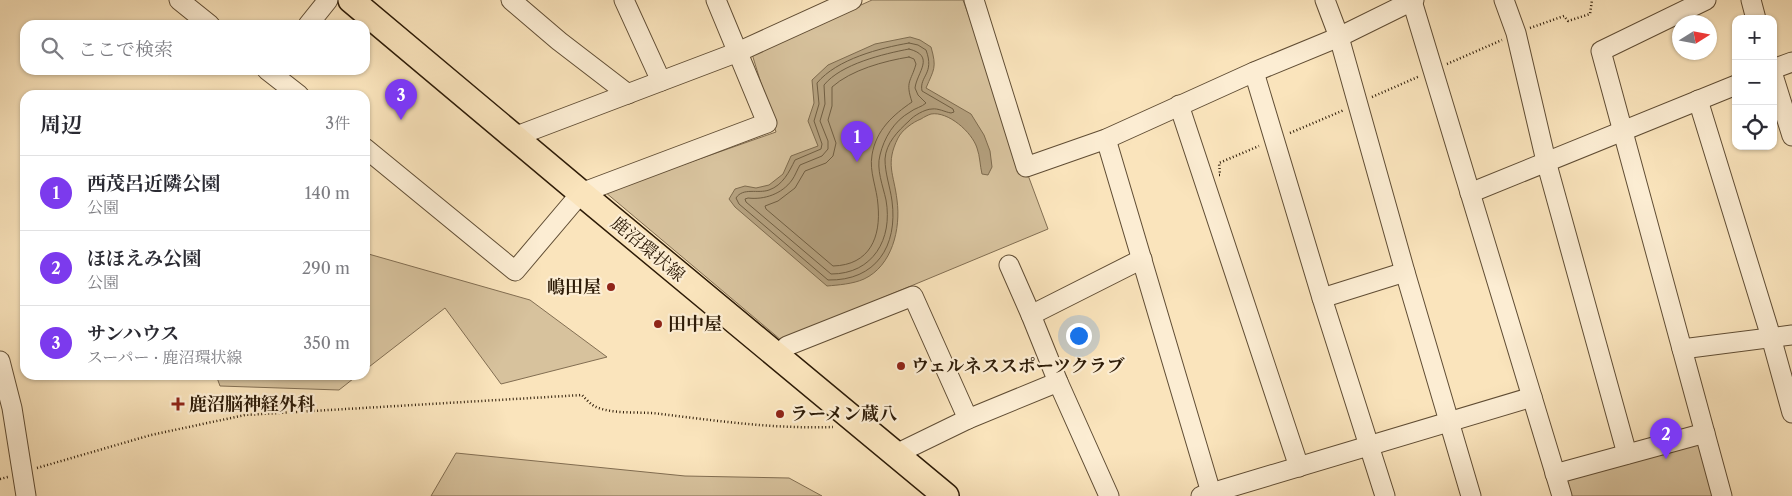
<!DOCTYPE html>
<html lang="ja">
<meta charset="utf-8">
<style>
body{margin:0;font-family:"Libre Caslon Text","Noto Serif JP",serif;background:#f7f7f7;color:#2b2b33}
.controls{position:absolute;right:15px;top:15px;display:grid;overflow:hidden;border-radius:10px;box-shadow:0 1px 4px #0004}
.controls button{width:45px;height:45px;display:grid;place-items:center;padding:0;border:0;border-bottom:1px solid #e1e1e2;background:#fff;color:#2b2b33;font:25px sans-serif}
.compass{position:absolute;left:1672px;top:15px;width:45px;height:45px;border-radius:50%;background:#fff;box-shadow:0 1px 4px #0004;rotate:79deg}
.you{position:absolute;left:1078px;top:335px;width:18px;height:18px;margin:-12px;border:4px solid #fff;border-radius:50%;background:#1a73e8;box-shadow:0 0 0 8px #1a73e833}
.badge{display:grid;place-items:center;width:32px;height:32px;border-radius:50%;background:#7c3aed;color:#fff;font-size:16px;font-weight:700}
.pin{position:absolute;translate:-50% -41px;filter:drop-shadow(0 1px 2px #0008)}
.pin::after{content:'';position:absolute;top:26px;width:18px;height:15px;background:inherit;clip-path:polygon(0 0,100% 0,50% 100%)}
.list{margin:0;padding:0;list-style:none}
h2{display:flex;justify-content:space-between;align-items:center;height:65px;margin:0;padding:0 20px;font-size:21px}
h2 small{font-size:16px;font-weight:400;color:#7c7c81}
.list li{display:grid;grid-template-columns:32px 1fr auto;gap:15px;align-items:center;box-sizing:border-box;height:75px;padding:0 20px;border-top:1px solid #e1e1e2}
.list b{display:block;font-size:19px;white-space:nowrap}
.list p{margin:0;font-size:16px;white-space:nowrap;color:#7c7c81}
.list em{font-size:16px;font-style:normal;color:#7c7c81}
.icon{flex:none;width:28px;height:28px;fill:none;stroke:currentColor;stroke-width:2;stroke-linecap:round;stroke-linejoin:round}
.map{position:relative;flex:none;width:1792px;height:496px;overflow:hidden}
.search{position:absolute;background:#fff;box-shadow:0 1px 4px #0004;left:20px;top:20px;width:350px;height:55px;display:flex;align-items:center;gap:12px;box-sizing:border-box;padding:0 18px;border-radius:15px;color:#7c7c81;font-size:19px}
.panel{position:absolute;background:#fff;box-shadow:0 1px 4px #0004;left:20px;top:90px;width:350px;height:290px;border-radius:15px}
.map>svg:first-child{display:block}
.green{fill:#d7c29d;stroke:#826e52}
.water{fill:#b4a07e;stroke:#7e6b4e}
.lines{fill:none;stroke-linecap:round;stroke-linejoin:round}
.shore{stroke:#705e42;stroke-width:1}
.minor-casing{stroke:#604d34;stroke-width:21}
.major-casing{stroke:#2d1b07;stroke-width:28}
.path{stroke:#2d1b07;stroke-width:2.5;stroke-dasharray:1 2.5;stroke-linecap:butt}
.minor{stroke:#fcedd3;stroke-width:19}
.major{stroke:#fae4bc;stroke-width:25}
.poi-dot{fill:#8f2418;stroke:#fcedd3;stroke-width:2}
.labels{text-anchor:middle;stroke-width:4.5;stroke-linejoin:round;paint-order:stroke}
.street-label{font-size:18px;fill:#2d1b07;stroke:#fcedd3}
.poi-label{font-size:18px;font-weight:bold;fill:#2d1b07;stroke:#fcedd3;text-anchor:start}
</style>
<div class="map">
<svg width="1792" height="496" viewBox="0 0 1792 496">
<rect width="100%" height="100%" fill="#fae4bc"/>
<filter id="stains"><feTurbulence type="fractalNoise" baseFrequency=".004" numOctaves="4"/><feColorMatrix values="0 0 0 0 .2 0 0 0 0 .09 0 0 0 0 .02 0 0 0 .5 -.17"/></filter>
<radialGradient id="worn" r=".72"><stop offset=".6" stop-color="#630" stop-opacity="0"/><stop offset="1" stop-color="#630" stop-opacity=".3"/></radialGradient>
<g class="green">
<path d="M872 0H963L1048 229 781 340 605 192 776 132 752 54Z"/>
<path d="M365 253 530 300 607 357 501 384 445 308 365 370Z"/>
<path d="M216 375H358L339 390 220 386Z"/>
<path d="M1698 440 1719 496H1568L1565 483 1570 473Z"/>
<path d="M456 453 685 476 789 478 822 496H431Z"/>
</g>
<path class="water" d="M910 37 920 40 931 47C937 68 934 69 926 88L971 114 984 135 990 151 992 167 988 175 982 174C980 166 980 156 977 148 972 132 948 111 931 114 928 115 924 117 921 119 913 122 902 130 898 138 885 164 894 174 897 200 901 229 892 266 864 279 853 284 838 285 827 286L735 207 729 199 735 189 745 186 756 188 769 185 783 174 791 156 818 146 808 121 814 103 812 80 828 65 875 44Z"/>
<g class="lines">
<g class="shore">
<path d="M909 43 918 45 926 50C935 74 919 76 922 91L953 109 954 112 951 113C945 112 938 108 932 109 925 109 913 116 909 121 898 131 886 143 885 159 885 174 890 186 892 201 898 246 876 281 828 280L739 204 736 198C743 187 758 194 769 190 783 185 789 172 795 160L821 149 822 144 814 121 819 104 817 83C837 59 880 48 909 43Z"/>
<path d="M909 49C936 56 917 72 915 88L918 95 926 103C922 107 915 108 910 112 894 121 884 138 880 155 876 169 883 186 886 200 893 239 873 274 831 274L746 202 745 199 748 198C764 200 782 194 792 180 795 176 797 170 800 165L822 156 828 149V141L820 121 825 104 824 85C841 64 883 54 909 49Z"/>
<path d="M909 57 914 59 916 64C911 82 905 81 912 102 893 115 876 130 872 155 869 172 877 188 878 205 881 237 870 265 833 266L766 209 765 206 778 201 795 188 805 171 826 163 833 156 836 143 828 120 832 106V87C851 70 884 61 909 57Z"/>
</g>
<defs>
<g id="minor">
<path d="M179 0 210 25"/>
<path d="M511 0 559 41 628 94"/>
<path d="M624 0 661 81"/>
<path d="M974 0 1026 167 1106 139 1254 72 1339 37 1414 0"/>
<path d="M1325 0 1339 37 1405 272 1471 496"/>
<path d="M1504 0 1516 33 1546 161 1627 454"/>
<path d="M1706 0 1601 51 1722 496"/>
<path d="M1751 0 1756 19"/>
<path d="M1412 1 1562 496"/>
<path d="M308 25 328 0"/>
<path d="M1773 69 1792 62"/>
<path d="M267 70 299 95"/>
<path d="M1254 72 1322 298 1385 496"/>
<path d="M1773 75 1792 136"/>
<path d="M1698 100 1771 337 1792 413"/>
<path d="M1179 105 1299 467"/>
<path d="M514 137 738 52 852 0"/>
<path d="M1106 139 1212 496"/>
<path d="M365 148 515 271 581 193 767 123 716 0"/>
<path d="M1470 193 1736 85"/>
<path d="M1009 265 1031 315 1058 382 1109 496"/>
<path d="M1322 298 1405 272"/>
<path d="M1031 315 1142 259"/>
<path d="M1682 349 1792 335"/>
<path d="M778 357 787 346 913 296 968 419"/>
<path d="M0 361 12 408 26 496"/>
<path d="M896 454 968 419 1058 382"/>
<path d="M1555 474 1705 433"/>
<path d="M1201 496 1532 397"/>
</g>
<path id="major" d="M351 0 581 193 946 496"/>
</defs>
<use href="#minor" class="minor-casing"/>
<use href="#major" class="major-casing"/>
<g class="path">
<path d="M1530 28 1564 16 1568 21 1590 14 1592 0"/>
<path d="M1447 64 1502 40"/>
<path d="M1372 97 1420 76"/>
<path d="M1290 133 1344 110"/>
<path d="M1219 175H1220L1219 163 1259 146"/>
<path d="M37 468 151 435 245 415 582 395C586 399 591 405 596 407 616 415 640 411 661 414 718 421 775 429 833 427"/>
<path d="M0 479 8 477"/>
</g>
<use href="#minor" class="minor"/>
<use href="#major" class="major"/>
</g>
<g class="poi-dot">
<circle cx="611" cy="287" r="5"/>
<circle cx="658" cy="324" r="5"/>
<circle cx="901" cy="366" r="5"/>
<path d="M175.5 396.5h5v5h5v5h-5v5h-5v-5h-5v-5h5z"/>
<circle cx="780" cy="414" r="5"/>
</g>
<g class="labels">
<g class="street-label">
<text transform="translate(648 249) rotate(40)" y="6">鹿沼環状線</text>
</g>
<g class="poi-label">
<text x="601" y="293" text-anchor="end">嶋田屋</text>
<text x="668" y="330">田中屋</text>
<text x="911" y="372">ウェルネススポーツクラブ</text>
<text x="189" y="410">鹿沼脳神経外科</text>
<text x="790" y="420">ラーメン蔵八</text>
</g>
</g>
<rect width="100%" height="100%" filter="url(#stains)"/>
<rect width="100%" height="100%" fill="url(#worn)"/>
</svg>
<div class="controls">
<button>+</button>
<button>−</button>
<button><svg class="icon" aria-label="locate" viewBox="0 0 24 24"><circle cx="12" cy="12" r="6"/><path d="M12 2v4M12 18v4M2 12h4M18 12h4"/></svg></button>
</div>
<svg class="compass" viewBox="-18 -18 36 36"><path d="M0-13l5 13h-10z" fill="#e53935"/><path d="M0 13l5-13h-10z" fill="#7c7c81"/></svg>
<div class="you"></div>
<div class="pin badge" style="left:857px;top:162px">1</div>
<div class="pin badge" style="left:1666px;top:459px">2</div>
<div class="pin badge" style="left:401px;top:120px">3</div>
<div class="search"><svg class="icon" aria-label="search" viewBox="0 0 24 24"><circle cx="10" cy="10" r="6"/><path d="M15 15l6 6"/></svg>ここで検索</div>
<section class="panel">
<h2>周辺<small>3件</small></h2>
<ul class="list">
<li><span class="badge">1</span><div><b>西茂呂近隣公園</b><p>公園</p></div><em>140 m</em></li>
<li><span class="badge">2</span><div><b>ほほえみ公園</b><p>公園</p></div><em>290 m</em></li>
<li><span class="badge">3</span><div><b>サンハウス</b><p>スーパー · 鹿沼環状線</p></div><em>350 m</em></li>
</ul>
</section>
</div>
